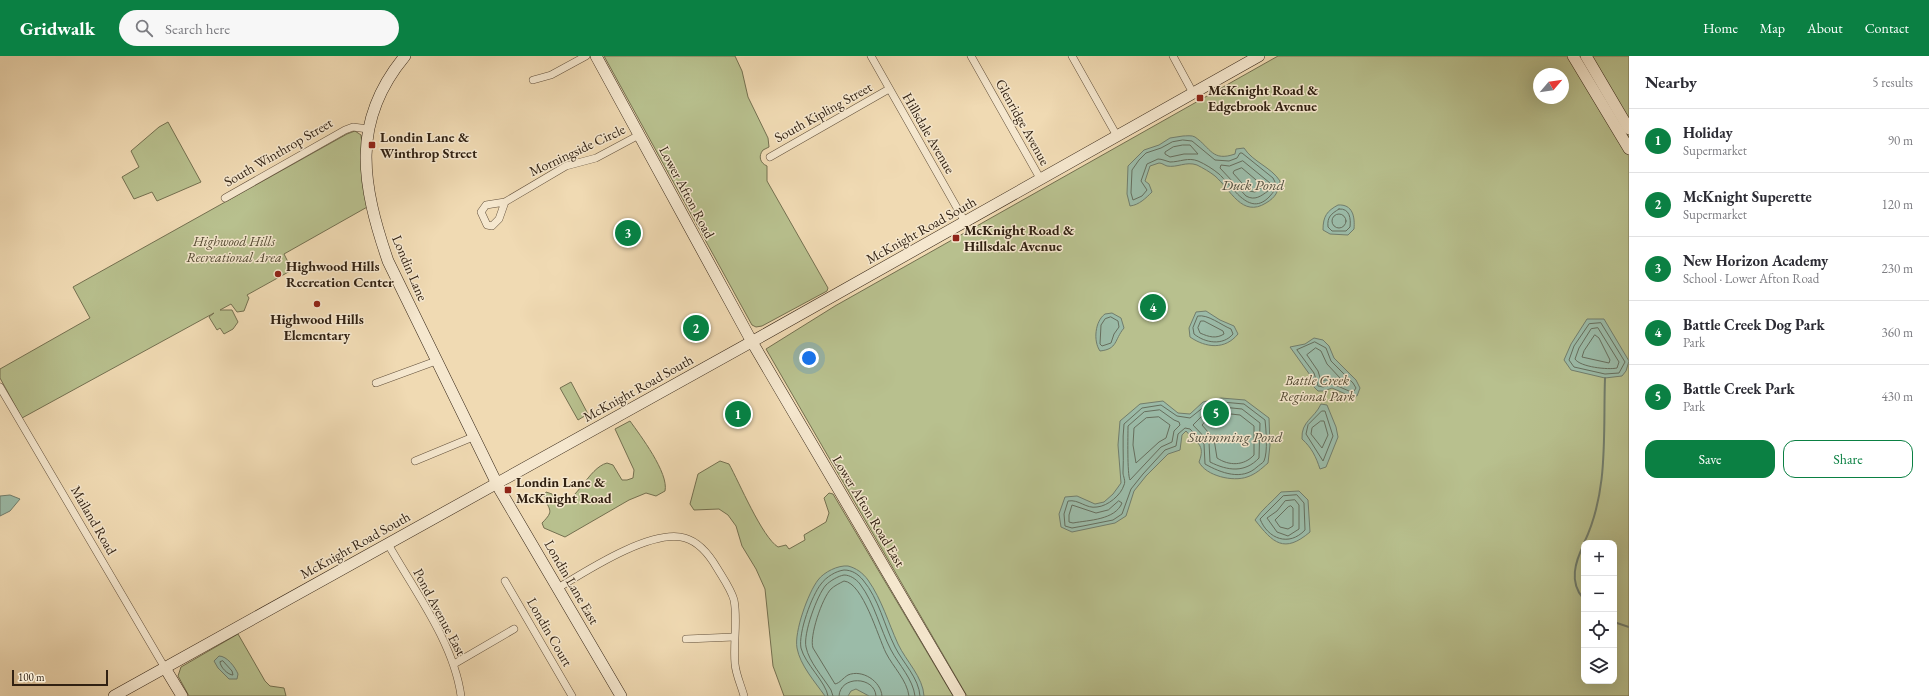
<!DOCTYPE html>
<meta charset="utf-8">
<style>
body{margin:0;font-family:"EB Garamond",serif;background:#f7f7f7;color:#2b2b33}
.controls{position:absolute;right:12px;bottom:12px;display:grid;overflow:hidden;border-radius:8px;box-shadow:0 4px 16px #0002}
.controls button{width:36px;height:36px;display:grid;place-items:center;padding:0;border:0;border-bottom:1px solid #e1e1e2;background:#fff;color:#2b2b33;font:20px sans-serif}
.compass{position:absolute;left:1533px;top:12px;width:36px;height:36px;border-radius:50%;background:#fff;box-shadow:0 4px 16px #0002;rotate:61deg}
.scale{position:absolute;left:12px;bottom:10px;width:96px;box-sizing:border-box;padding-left:4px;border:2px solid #312112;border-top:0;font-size:11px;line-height:14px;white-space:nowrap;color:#312112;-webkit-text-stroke:3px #f5e7ce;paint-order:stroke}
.you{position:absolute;left:809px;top:302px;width:14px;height:14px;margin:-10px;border:3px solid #fff;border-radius:50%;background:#1a73e8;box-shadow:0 0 0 6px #1a73e833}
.badge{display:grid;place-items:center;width:26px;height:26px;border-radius:50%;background:#0b8043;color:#fff;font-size:13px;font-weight:700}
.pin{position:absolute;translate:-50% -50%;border:2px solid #fff;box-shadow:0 1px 4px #0006}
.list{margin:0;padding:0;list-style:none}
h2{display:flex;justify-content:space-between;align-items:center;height:52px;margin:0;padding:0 16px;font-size:17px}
h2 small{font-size:13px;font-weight:400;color:#7c7c81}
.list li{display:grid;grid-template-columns:26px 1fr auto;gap:12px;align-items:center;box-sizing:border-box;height:64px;padding:0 16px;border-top:1px solid #e1e1e2}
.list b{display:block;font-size:15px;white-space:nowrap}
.list p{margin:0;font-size:13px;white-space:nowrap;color:#7c7c81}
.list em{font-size:13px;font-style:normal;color:#7c7c81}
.actions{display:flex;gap:8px;padding:12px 16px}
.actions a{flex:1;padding:9px 0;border:1px solid #0b8043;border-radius:12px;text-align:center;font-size:14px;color:#0b8043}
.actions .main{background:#0b8043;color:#fff}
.icon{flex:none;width:22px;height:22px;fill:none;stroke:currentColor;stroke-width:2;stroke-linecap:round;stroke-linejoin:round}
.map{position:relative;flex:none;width:1629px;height:640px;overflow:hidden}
header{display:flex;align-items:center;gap:24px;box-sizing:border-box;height:56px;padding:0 20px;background:#0b8043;color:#fff}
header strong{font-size:19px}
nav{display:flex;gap:22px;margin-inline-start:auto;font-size:14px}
.search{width:280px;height:36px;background:#f7f7f7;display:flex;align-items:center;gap:10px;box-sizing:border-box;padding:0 14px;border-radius:22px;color:#7c7c81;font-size:15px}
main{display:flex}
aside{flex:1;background:#fff}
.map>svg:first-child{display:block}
.green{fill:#b8c08e;stroke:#747050;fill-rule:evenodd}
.water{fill:#9bbba8;stroke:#717d6c}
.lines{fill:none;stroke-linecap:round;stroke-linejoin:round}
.shore{stroke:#666e5d;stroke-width:1}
.stream{stroke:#717d6c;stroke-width:2}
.street-casing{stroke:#614f3a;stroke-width:8}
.secondary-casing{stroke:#312112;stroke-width:12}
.street{stroke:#f5e7ce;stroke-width:7}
.secondary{stroke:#f5e7ce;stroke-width:11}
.poi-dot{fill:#8f2418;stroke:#f5e7ce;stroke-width:1.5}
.labels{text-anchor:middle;stroke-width:3;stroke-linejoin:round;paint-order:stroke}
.poi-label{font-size:14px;font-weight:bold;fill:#312112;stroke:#f5e7ce;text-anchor:start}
.street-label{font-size:14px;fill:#312112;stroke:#f5e7ce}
.park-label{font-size:14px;font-style:italic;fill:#534931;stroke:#f5e7ce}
.water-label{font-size:15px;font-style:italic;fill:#514f3f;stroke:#f5e7ce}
</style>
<header>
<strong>Gridwalk</strong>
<div class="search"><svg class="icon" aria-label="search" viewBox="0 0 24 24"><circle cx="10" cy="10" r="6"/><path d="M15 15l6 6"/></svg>Search here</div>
<nav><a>Home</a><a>Map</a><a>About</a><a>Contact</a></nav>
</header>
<main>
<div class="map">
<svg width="1629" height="640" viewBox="0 0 1629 640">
<rect width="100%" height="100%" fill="#f0dab3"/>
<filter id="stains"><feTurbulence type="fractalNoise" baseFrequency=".005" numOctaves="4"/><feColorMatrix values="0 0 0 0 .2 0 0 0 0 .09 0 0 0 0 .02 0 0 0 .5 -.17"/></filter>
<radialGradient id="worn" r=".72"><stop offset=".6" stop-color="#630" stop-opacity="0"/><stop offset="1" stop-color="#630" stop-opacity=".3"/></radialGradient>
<g class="green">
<path d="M604 0H735L742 15 748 41 768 82 769 91 763 94C758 100 760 107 767 110V125L828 232 827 235 762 270 756 271 752 269Z"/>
<path d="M1278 0H1629V640H967L766 293 835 250ZM1539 18H1563V42H1539ZM1584 487H1614V625H1584Z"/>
<path d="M168 66 201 126 157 145 152 136 134 143 122 121 139 111 131 95 159 71Z"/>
<path d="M355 75 361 79 369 150 284 198 292 214 247 239 249 242 244 255 237 256 231 248 220 254H232L238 266 233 273 224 278 220 272 217 274 209 261 214 257 22 362 0 322V313L90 262 73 231 347 78Z"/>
<path d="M571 326 588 358 578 364 560 332Z"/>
<path d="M630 365C640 379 669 417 665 435L656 440 646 437 629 444 565 481 544 472 542 467C555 454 549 455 544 440L546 436 552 438 558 448C577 447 588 412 607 407L613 409 622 424H627L633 422 634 414 615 373Z"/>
<path d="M720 405 729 408C739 426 762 481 778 491L786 489 789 493 805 484 804 479 826 466 829 457 824 442 829 437 833 438 953 640H784L773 610 765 533 756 513 742 490 736 470 728 459 719 453 694 454 690 448 698 418Z"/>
<path d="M238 578 265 625 270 630 284 632 286 640H189L178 620 181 611Z"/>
</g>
<g class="water">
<path d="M1183 80C1186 80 1192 79 1195 81 1211 92 1212 106 1235 98L1236 93 1244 92C1253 106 1271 111 1280 125 1278 136 1276 141 1266 147 1242 162 1231 134 1215 120 1210 116 1203 112 1197 109 1186 105 1177 112 1167 110 1164 109 1162 107 1159 107L1150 110 1145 125 1149 128 1152 136C1146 142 1139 149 1130 150L1127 138 1128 110 1144 94 1159 89 1170 82Z"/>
<path d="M1338 149C1353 148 1355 161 1354 173L1348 179 1330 178 1323 174C1323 160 1327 155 1338 149Z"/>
<path d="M1206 255 1220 264 1234 270 1238 278C1225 294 1206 292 1190 281L1189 272 1196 256Z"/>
<path d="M1112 257 1121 262 1124 272C1114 284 1118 293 1100 295 1093 285 1095 265 1105 258Z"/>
<path d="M1587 263H1604L1629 305 1626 315 1622 320 1605 322 1571 314 1564 304 1571 288Z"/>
<path d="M1314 282 1323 284 1329 290 1334 302 1356 324 1360 332 1357 340 1348 339 1332 332 1324 335H1318L1314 331 1310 319 1290 291 1305 288Z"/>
<path d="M1221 342 1245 344 1269 362 1270 389 1268 407C1261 413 1256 418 1247 421 1233 426 1206 420 1199 406 1206 388 1196 387 1186 375L1182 379 1180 394 1168 398 1146 420 1134 435 1126 460 1115 467 1072 476 1061 471 1059 458 1065 441 1077 440 1095 448 1104 446 1113 438 1121 427 1118 389 1120 365 1140 348 1163 345 1178 357 1190 358 1203 346Z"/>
<path d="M1321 348 1327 349 1336 371 1338 381 1326 411 1320 413C1316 401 1312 392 1302 383 1301 365 1314 363 1321 348Z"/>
<path d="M1299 435 1308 444 1310 476C1284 498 1273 487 1255 464 1262 453 1272 446 1281 436Z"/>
<path d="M10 439 20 443 10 455 0 460V440Z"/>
<path d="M848 510C856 512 863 517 868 524 882 544 888 566 898 588 906 605 923 621 924 640H869L856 633 851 635 848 640H825C815 626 800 609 797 592 794 576 808 537 818 524 824 516 838 509 848 510Z"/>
<path d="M219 600C227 600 235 611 238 618L237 623H229L218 612 214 605Z"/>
</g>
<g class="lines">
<g class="shore">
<path d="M1183 84 1192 85 1215 104 1229 105 1237 102 1240 97H1242L1273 122 1275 126 1274 135C1252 166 1235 133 1219 118 1213 113 1205 108 1198 105 1188 101 1180 106 1170 106 1166 105 1162 103 1158 103L1147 108 1141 125 1147 134 1142 140 1133 144 1131 137 1132 114 1139 104 1146 97 1161 92 1172 86Z"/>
<path d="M1183 89H1190L1198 98H1184L1170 101 1165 98V96L1173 91Z"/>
<path d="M1243 105 1270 127 1268 135C1261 140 1255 145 1246 140L1220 112 1221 109 1229 110Z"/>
<path d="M1242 112 1262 129V131L1255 136 1249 135 1233 117 1234 115Z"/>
<path d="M1339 153C1350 152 1351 163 1350 171L1346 175H1332L1328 171C1327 161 1331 158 1339 153Z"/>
<circle cx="1339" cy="165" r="7"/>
<path d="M1198 260C1208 258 1221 269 1231 273L1233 278C1223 290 1205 287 1194 278L1193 272Z"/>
<path d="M1111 261 1118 265 1119 271 1114 278 1111 287 1102 290 1100 288 1101 269 1105 263Z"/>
<path d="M1201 265H1204L1223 275 1224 278C1216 283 1209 281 1200 277L1198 272Z"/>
<path d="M1601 267 1625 306 1619 317 1605 318 1574 311 1569 304 1574 290 1589 268Z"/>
<path d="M1598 272 1619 306 1617 312C1608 314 1580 311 1575 303L1579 292 1591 273Z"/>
<path d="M1595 279 1599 282 1610 304 1609 307 1582 301 1584 295Z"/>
<path d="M1315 286 1326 292 1331 305 1353 327 1356 332 1354 335H1349L1333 328 1323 331 1318 330 1314 317 1297 294Z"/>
<path d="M1316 292 1321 295 1327 308 1340 322V324L1331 323 1321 325 1318 315 1307 299Z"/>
<path d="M1222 346 1244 348 1265 364C1266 373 1268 396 1264 405 1263 407 1259 409 1257 411 1242 425 1221 417 1205 408L1204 388 1190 373 1185 372 1178 378 1176 390 1165 394 1143 418 1131 433 1122 458 1113 464 1083 470 1072 472 1065 470 1064 458 1068 445C1079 443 1086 453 1097 451 1108 450 1121 439 1124 429 1126 425 1123 420 1123 417 1124 400 1122 384 1124 368L1142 352 1161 349 1177 360 1190 362 1205 350Z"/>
<path d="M1222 351 1242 353 1260 367 1259 402C1245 417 1228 415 1210 406L1209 386 1193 369 1207 355Z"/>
<path d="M1160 354 1174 364 1179 366 1180 369 1174 375 1172 386 1161 391 1130 424C1127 418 1128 379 1128 370L1144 356Z"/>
<path d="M1322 355H1325L1333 380 1323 405 1306 378 1308 369Z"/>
<path d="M1222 357 1240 359 1254 370V399C1244 410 1229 410 1217 402L1214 383 1202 369 1210 360Z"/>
<path d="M1159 361 1170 369 1166 382 1159 386 1136 407 1133 389 1134 372 1146 362Z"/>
<path d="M1321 365H1324L1328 379 1322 392 1311 378 1312 372Z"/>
<path d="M1297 439 1304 447 1305 474C1289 491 1268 483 1260 463L1283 440Z"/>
<path d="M1295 444 1299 449V473L1288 480 1277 476 1267 462 1277 455 1285 445Z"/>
<path d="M1119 445 1122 447C1115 464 1089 464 1073 467L1069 466V459L1072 449 1096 457 1108 454Z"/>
<path d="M1291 450 1293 452V470L1288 473 1280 471 1275 464 1288 451Z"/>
<path d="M223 605 232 615 233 619C228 619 220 611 220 606Z"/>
<path d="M828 640C826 626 805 608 801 592 798 577 812 539 821 528 826 521 836 515 844 514 852 514 858 518 863 524 879 543 884 569 895 591 903 607 919 622 920 640"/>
<path d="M833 640 831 634C823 621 809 606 806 591 803 578 817 539 826 529 830 525 838 520 844 519 850 519 856 523 860 528 875 548 880 573 891 594 899 609 913 623 915 640"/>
<path d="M839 640C840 619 875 620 876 640"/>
<path d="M882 640C881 625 862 613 848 619 843 622 840 627 835 628L813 592C809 581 822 542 831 533 834 530 840 527 844 525 863 527 878 581 886 597 893 611 907 624 909 640"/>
</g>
<g class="stream">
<path d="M1584 487C1609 435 1603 378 1605 322"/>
<path d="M1583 542C1569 526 1575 506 1584 488"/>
<path d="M1614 566 1629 571"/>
</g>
<defs>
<g id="street">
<path d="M871 0 965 166"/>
<path d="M971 0 1041 124"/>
<path d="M1072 0 1117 80"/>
<path d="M1173 0 1193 37"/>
<path d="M533 24 551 19 586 0"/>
<path d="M770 101 889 33"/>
<path d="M225 142 345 74 353 71 368 73"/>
<path d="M505 146 499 163 492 170 487 169 481 156 486 149 505 146 566 110 596 102 639 79"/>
<path d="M376 327 436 305"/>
<path d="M0 331 165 612"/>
<path d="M415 405 473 381"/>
<path d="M388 488C414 534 454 587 461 640"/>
<path d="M505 525 572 640"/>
<path d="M558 532C586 515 652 472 685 482 699 486 710 500 717 512 723 522 731 533 734 544 738 565 733 587 735 608 736 619 741 629 744 640"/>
<path d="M686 583 734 581"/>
<path d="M454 608 514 573"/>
</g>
<g id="secondary">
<path d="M405 0C350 66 362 129 388 205L500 434 621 640"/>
<path d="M596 0 752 286 960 640"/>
<path d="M1573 0 1629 93"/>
<path d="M1586 0 1629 73"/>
<path d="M165 612 182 640"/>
<path d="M114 640 762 280 1259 0"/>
</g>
</defs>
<use href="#street" class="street-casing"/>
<use href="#secondary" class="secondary-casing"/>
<use href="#street" class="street"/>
<use href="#secondary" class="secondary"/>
</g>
<g class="poi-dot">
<rect x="1196" y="38" width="8" height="8" rx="2"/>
<rect x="368" y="85" width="8" height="8" rx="2"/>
<rect x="952" y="178" width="8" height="8" rx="2"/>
<circle cx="278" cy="218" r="4"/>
<circle cx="317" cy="248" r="4"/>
<rect x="504" y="430" width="8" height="8" rx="2"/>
</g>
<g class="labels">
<g class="poi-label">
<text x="1208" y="39">McKnight Road &amp;<tspan x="1208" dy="16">Edgebrook Avenue</tspan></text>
<text x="380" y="86">Londin Lane &amp;<tspan x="380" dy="16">Winthrop Street</tspan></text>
<text x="964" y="179">McKnight Road &amp;<tspan x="964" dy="16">Hillsdale Avenue</tspan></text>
<text x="286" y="215">Highwood Hills<tspan x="286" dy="16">Recreation Center</tspan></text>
<text x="317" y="268" text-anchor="middle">Highwood Hills<tspan x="317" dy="16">Elementary</tspan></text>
<text x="516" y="431">Londin Lane &amp;<tspan x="516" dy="16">McKnight Road</tspan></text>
</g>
<g class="street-label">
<text transform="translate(823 56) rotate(-29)" y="5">South Kipling Street</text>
<text transform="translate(1023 66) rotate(61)" y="5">Glenridge Avenue</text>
<text transform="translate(929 77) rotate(60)" y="5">Hillsdale Avenue</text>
<text transform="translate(577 94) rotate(-25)" y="5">Morningside Circle</text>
<text transform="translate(278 96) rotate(-30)" y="5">South Winthrop Street</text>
<text transform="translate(687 136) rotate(62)" y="5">Lower Afton Road</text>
<text transform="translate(921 174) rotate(-29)" y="5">McKnight Road South</text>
<text transform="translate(410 212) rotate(67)" y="5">Londin Lane</text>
<text transform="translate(638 332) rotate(-29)" y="5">McKnight Road South</text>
<text transform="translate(869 455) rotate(59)" y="5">Lower Afton Road East</text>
<text transform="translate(94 464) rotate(60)" y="5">Mailand Road</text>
<text transform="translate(355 489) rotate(-29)" y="5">McKnight Road South</text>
<text transform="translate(572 526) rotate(60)" y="5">Londin Lane East</text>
<text transform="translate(440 556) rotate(62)" y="5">Pond Avenue East</text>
<text transform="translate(550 576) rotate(60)" y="5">Londin Court</text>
</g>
<g class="park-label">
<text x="234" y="190">Highwood Hills<tspan x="234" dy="16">Recreational Area</tspan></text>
<text x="1317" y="329">Battle Creek<tspan x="1317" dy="16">Regional Park</tspan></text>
</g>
<g class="water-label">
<text x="1253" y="134">Duck Pond</text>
<text x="1235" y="386">Swimming Pond</text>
</g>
</g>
<rect width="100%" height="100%" filter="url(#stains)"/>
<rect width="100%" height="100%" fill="url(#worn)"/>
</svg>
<div class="controls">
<button>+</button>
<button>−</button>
<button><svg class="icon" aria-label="locate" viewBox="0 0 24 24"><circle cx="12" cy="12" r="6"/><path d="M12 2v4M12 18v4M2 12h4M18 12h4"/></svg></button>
<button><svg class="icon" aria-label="layers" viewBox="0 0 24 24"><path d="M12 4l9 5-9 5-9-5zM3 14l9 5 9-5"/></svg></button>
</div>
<svg class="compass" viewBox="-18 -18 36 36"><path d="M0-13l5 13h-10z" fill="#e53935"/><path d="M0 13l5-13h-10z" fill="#7c7c81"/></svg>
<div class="scale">100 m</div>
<div class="you"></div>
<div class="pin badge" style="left:738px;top:358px">1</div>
<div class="pin badge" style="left:696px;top:272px">2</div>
<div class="pin badge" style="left:628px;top:177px">3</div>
<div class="pin badge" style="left:1153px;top:251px">4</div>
<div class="pin badge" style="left:1216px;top:357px">5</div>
</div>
<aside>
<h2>Nearby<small>5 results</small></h2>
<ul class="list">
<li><span class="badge">1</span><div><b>Holiday</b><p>Supermarket</p></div><em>90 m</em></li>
<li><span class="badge">2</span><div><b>McKnight Superette</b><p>Supermarket</p></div><em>120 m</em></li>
<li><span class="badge">3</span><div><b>New Horizon Academy</b><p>School · Lower Afton Road</p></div><em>230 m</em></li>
<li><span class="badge">4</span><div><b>Battle Creek Dog Park</b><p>Park</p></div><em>360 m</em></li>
<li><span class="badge">5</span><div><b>Battle Creek Park</b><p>Park</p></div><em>430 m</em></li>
</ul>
<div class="actions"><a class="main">Save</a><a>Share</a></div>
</aside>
</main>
